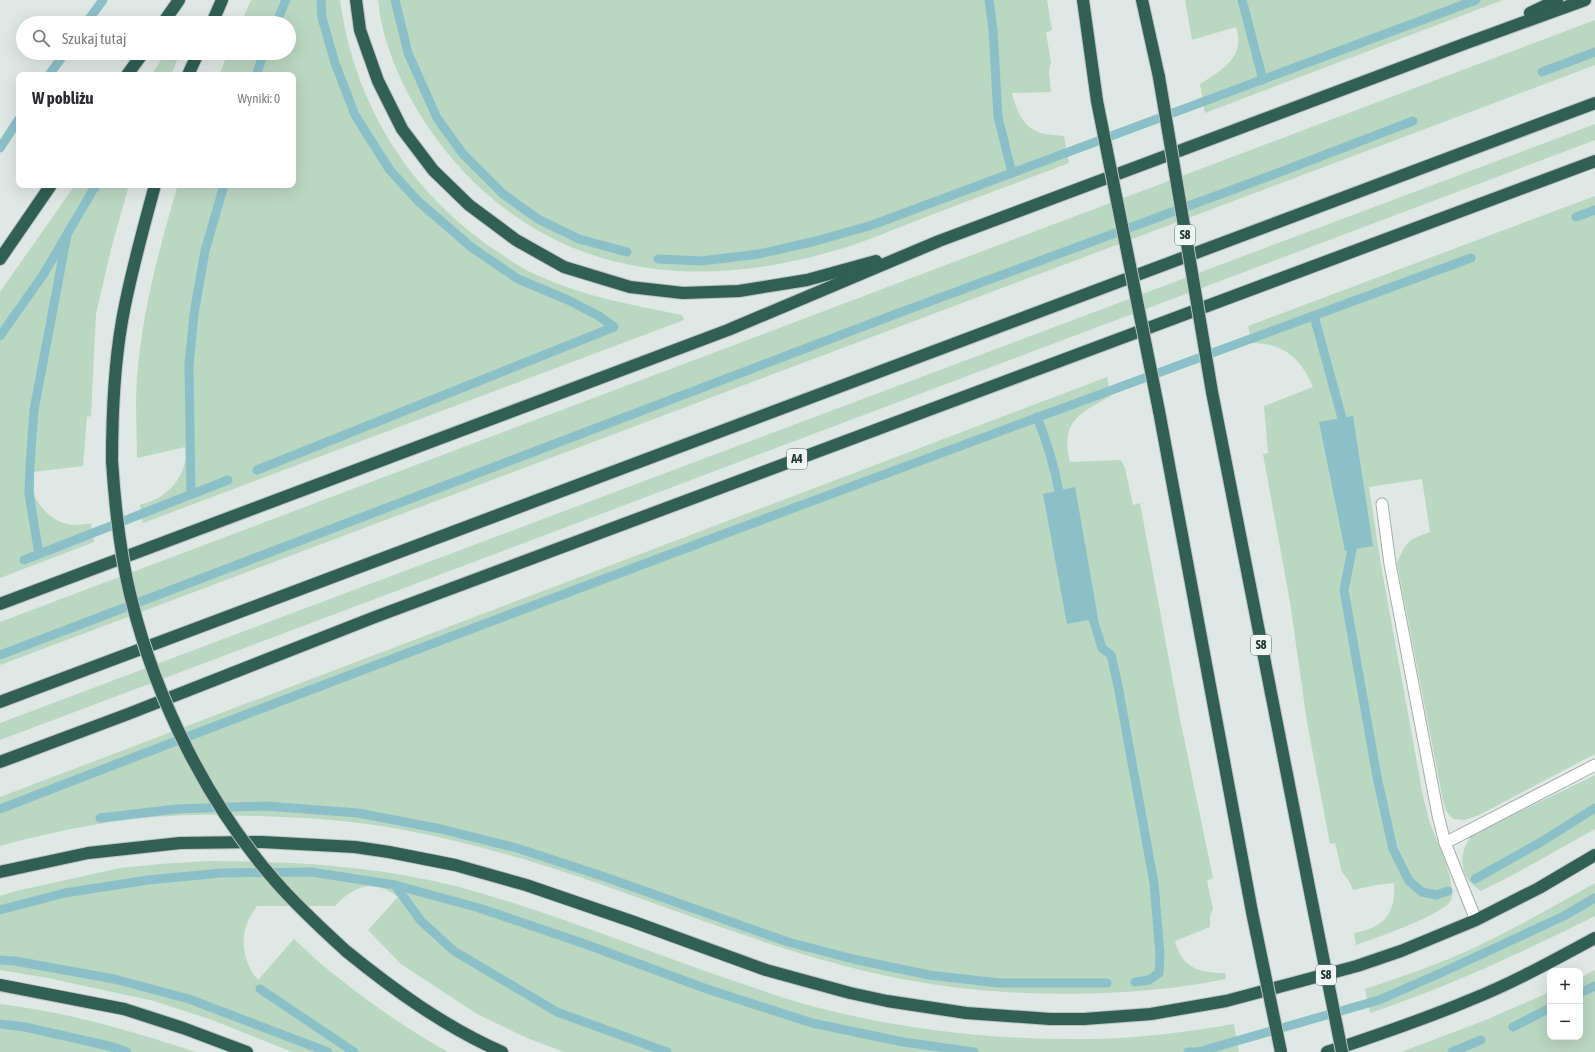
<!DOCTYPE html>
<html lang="pl">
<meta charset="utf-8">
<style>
body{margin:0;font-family:"Asap Condensed",sans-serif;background:#f7f7f7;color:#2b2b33}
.controls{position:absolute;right:12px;bottom:12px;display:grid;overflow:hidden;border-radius:8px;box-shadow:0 4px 16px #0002}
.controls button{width:36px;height:36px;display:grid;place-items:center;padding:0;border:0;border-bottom:1px solid #e1e1e2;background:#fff;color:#2b2b33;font:20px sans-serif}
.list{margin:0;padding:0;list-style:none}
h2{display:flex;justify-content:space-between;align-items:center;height:52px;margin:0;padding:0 16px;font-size:17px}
h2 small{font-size:13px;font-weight:400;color:#7c7c81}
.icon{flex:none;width:22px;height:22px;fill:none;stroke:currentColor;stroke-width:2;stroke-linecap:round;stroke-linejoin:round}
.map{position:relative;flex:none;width:1595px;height:1052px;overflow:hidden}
.search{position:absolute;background:#fff;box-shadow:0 4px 16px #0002;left:16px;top:16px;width:280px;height:44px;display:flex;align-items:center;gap:10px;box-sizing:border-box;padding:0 14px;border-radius:22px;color:#7c7c81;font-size:15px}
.panel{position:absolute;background:#fff;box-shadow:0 4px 16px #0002;left:16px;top:72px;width:280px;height:116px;border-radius:8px}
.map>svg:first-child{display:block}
.green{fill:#bad7c1}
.water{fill:#8cc0c8}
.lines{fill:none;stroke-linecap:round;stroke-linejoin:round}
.stream{stroke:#8cc0c8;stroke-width:9}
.service-casing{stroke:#a3afaa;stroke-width:13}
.motorway-casing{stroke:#bdc3c1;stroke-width:14}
.service{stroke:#fff;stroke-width:11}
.motorway{stroke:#315f54;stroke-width:12}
.motorway-bridge-casing{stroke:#bdc3c1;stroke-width:14;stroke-linecap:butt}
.motorway-bridge{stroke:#315f54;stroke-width:12}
.labels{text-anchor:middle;stroke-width:3;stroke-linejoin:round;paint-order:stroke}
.shield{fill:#eff5f2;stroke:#606f6a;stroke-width:1}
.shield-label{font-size:12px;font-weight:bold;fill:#223630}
</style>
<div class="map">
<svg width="1595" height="1052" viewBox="0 0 1595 1052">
<rect width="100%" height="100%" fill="#dfe8e4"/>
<g class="green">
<path d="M251 0H340C354 103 408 191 495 250 509 259 523 270 539 276 585 297 633 305 682 315L684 320 143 523 140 505C146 503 153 501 158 498 177 487 188 468 185 447L137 458C137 431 135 405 137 378 142 313 159 248 178 185H293V75H219L228 53H289V23H241Z"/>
<path d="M378 0H1047L1052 30 1046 33 1051 62 1049 71 1051 92 1012 93C1016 110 1023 128 1041 133 1048 135 1057 135 1064 136L1069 163C1019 182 968 201 918 220 888 232 857 245 826 253 693 290 563 276 464 172 422 127 384 62 378 0Z"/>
<path d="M1185 0H1503L1205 113 1200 84C1222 70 1246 57 1236 27L1192 40Z"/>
<path d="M1595 20V65L0 665V622Z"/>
<path d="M166 53H180L171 75H151Z"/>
<path d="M1595 124V140L0 740V723Z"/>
<path d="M75 185H129L111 249 96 314 91 416 87 417 83 466 33 472C34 480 33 492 36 499 41 509 53 520 64 523 72 526 83 525 91 523L94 542 0 578V292Z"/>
<path d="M1595 196V754L1479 815 1465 820 1453 819 1446 811 1443 800 1397 563C1407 541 1407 540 1430 532L1422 479 1369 487 1381 565 1423 796C1425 804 1427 812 1429 820 1434 836 1460 888 1450 902 1441 915 1374 939 1356 945L1354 933C1384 927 1396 915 1394 883L1376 885 1353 890 1349 881 1342 872 1335 843 1330 844 1307 722 1290 602 1263 454 1268 453 1264 406 1313 387C1301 358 1283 343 1252 343L1248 326Z"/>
<path d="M1107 377 1111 396C1079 413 1060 422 1070 462L1121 460 1125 468 1133 505 1140 503 1179 714 1213 878 1207 881 1213 909 1210 916V927L1175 941C1182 968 1199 973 1225 973L1226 979C1208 982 1189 986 1170 988 1090 997 999 996 919 982 807 963 701 919 594 882 527 859 458 839 387 827 344 820 300 817 256 816 235 816 213 814 193 815 129 816 61 829 0 846V797Z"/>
<path d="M1595 775V829L1509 877 1481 891C1459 879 1457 853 1472 835Z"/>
<path d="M207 861C291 861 376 866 459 887 552 912 642 950 734 981 761 990 787 1000 815 1007 904 1030 995 1040 1087 1039 1136 1039 1186 1032 1234 1024L1239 1052H564L527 1038 477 1014 401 964 368 930 398 897C373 879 355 885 335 906H257C253 912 248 919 246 926 240 944 246 967 258 980L294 939C306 950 318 962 331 972 368 1002 407 1029 448 1052H292L212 1020 154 1001 48 978 0 970V896L16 891 120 868 161 864Z"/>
<path d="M1595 883V916C1521 953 1448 987 1370 1013L1365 989C1401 977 1439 964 1474 948 1515 928 1555 906 1595 883Z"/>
<path d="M1595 970V1052H1401L1483 1021 1550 992V1037H1580V978Z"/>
<path d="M0 1004C67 1012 132 1031 196 1052H0Z"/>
</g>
<g class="water">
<path d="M1353 416 1373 546 1345 551 1319 422Z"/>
<path d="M1075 487 1098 618 1067 624 1043 494Z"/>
</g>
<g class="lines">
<g class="stream">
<path d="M395 0 408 53 437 118 463 154 503 194 538 219 579 239 627 252"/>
<path d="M989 0 993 30 998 117 1012 173 1476 0"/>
<path d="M1242 0 1263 80"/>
<path d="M86 23 103 0"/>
<path d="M276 23 286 0"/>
<path d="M1542 72 1595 52"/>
<path d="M49 75 65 53"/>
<path d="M256 75 264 53"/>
<path d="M0 148 19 119"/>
<path d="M1576 217 1595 210"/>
<path d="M658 259 701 261 759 254 816 241 872 225 1012 173"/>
<path d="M1314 316 1342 418"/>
<path d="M0 336 43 275 96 185"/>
<path d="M1037 417C1047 442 1054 465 1059 491"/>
<path d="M257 470 614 327 599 316 568 300 518 279 471 247 418 201 389 169 355 115 335 63 322 18 321 0"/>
<path d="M191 494 189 365 194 314 205 251 224 185"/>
<path d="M1352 550 1344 590 1377 777 1393 849 1409 881 1422 892 1436 895 1448 891"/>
<path d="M39 554 29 494 30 465 34 410 67 235"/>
<path d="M24 560 228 480"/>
<path d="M1093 619 1102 648 1111 655 1118 686 1154 883 1160 954 1159 973 1149 980 1135 982"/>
<path d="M0 655 896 314 1275 174 1413 121"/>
<path d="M0 809C488 620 979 438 1471 258"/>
<path d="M100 818 176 809 266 806 358 813 441 829 520 849 605 877 788 942 853 959 929 975 999 983H1107"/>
<path d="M1475 879 1541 842 1595 808"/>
<path d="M395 885 421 921 454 951 557 1012 667 1052"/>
<path d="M0 910 65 893 148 880 221 873 311 872 395 885 479 908 585 944 707 989 812 1023 903 1042 974 1052"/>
<path d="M0 960 15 961 114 979 189 999 328 1052"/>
<path d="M260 989 354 1052"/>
<path d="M1580 993 1595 986"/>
<path d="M0 1024 25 1027 113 1047 127 1052"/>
<path d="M1513 1027 1550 1008"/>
<path d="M1188 1052H1198H1197"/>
<path d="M1198 1052 1379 1000 1443 972 1564 916 1595 898"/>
<path d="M1452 1052 1481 1040"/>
</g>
<defs>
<g id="service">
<path d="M1382 504 1390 564 1438 815 1445 843 1476 920"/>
<path d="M1445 843 1595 765"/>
</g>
<g id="motorway">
<path d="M356 0 360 30 378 81 402 129 433 170 469 205 516 240 564 267 630 287 683 293 739 291 807 280 876 261"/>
<path d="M1083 0 1097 101"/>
<path d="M1142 0 1159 77"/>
<path d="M1530 13 1557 0"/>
<path d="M163 23 179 0"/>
<path d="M212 23 222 0"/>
<path d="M127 75 143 53"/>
<path d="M188 75 198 53"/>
<path d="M0 259 51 185"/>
<path d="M1212 392 1311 897"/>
<path d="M1159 411 1252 912"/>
<path d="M112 461C112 414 114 367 122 321 130 275 143 230 155 185"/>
<path d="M0 604 728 330 939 241 1464 44 1585 0"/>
<path d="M0 702 1595 103"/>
<path d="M0 762 128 714 375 617 1595 161"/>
<path d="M0 872 88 853 180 843 262 842 355 847 389 852 455 865 526 885 634 922 766 970 850 993 887 1001 966 1013 1050 1019H1084L1151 1014 1226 1001 1357 966 1401 951 1476 920 1539 888 1595 855"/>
<path d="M346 951C394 990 445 1027 502 1052"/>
<path d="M0 985 124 1009 183 1028 247 1052"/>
<path d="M1327 1052C1375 1036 1423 1020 1470 1000 1513 983 1554 960 1595 938"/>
</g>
</defs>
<use href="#service" class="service-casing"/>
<use href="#motorway" class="motorway-casing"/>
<use href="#service" class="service"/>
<use href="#motorway" class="motorway"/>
<defs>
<g id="motorway-bridge">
<path d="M1159 77 1212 392"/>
<path d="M1097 101 1159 411"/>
<path d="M112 461C115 507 120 554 131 598 156 700 208 805 277 883 299 908 322 929 346 951"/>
<path d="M1311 897 1342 1052"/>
<path d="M1252 912 1281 1052"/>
</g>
</defs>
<use href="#motorway-bridge" class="motorway-bridge-casing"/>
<use href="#motorway-bridge" class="motorway-bridge"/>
</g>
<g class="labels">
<g class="shield">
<rect x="1175" y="225" width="20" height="20" rx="3"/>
<rect x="787" y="449" width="20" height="20" rx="3"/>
<rect x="1251" y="635" width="20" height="20" rx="3"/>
<rect x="1316" y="965" width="20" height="20" rx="3"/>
</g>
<g class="shield-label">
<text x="1185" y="239">S8</text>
<text x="797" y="463">A4</text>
<text x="1261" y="649">S8</text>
<text x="1326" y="979">S8</text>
</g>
</g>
</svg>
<div class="controls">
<button>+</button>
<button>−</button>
</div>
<div class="search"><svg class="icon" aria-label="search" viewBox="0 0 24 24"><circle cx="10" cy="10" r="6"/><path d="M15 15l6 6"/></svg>Szukaj tutaj</div>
<section class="panel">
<h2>W pobliżu<small>Wyniki: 0</small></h2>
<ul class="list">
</ul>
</section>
</div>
